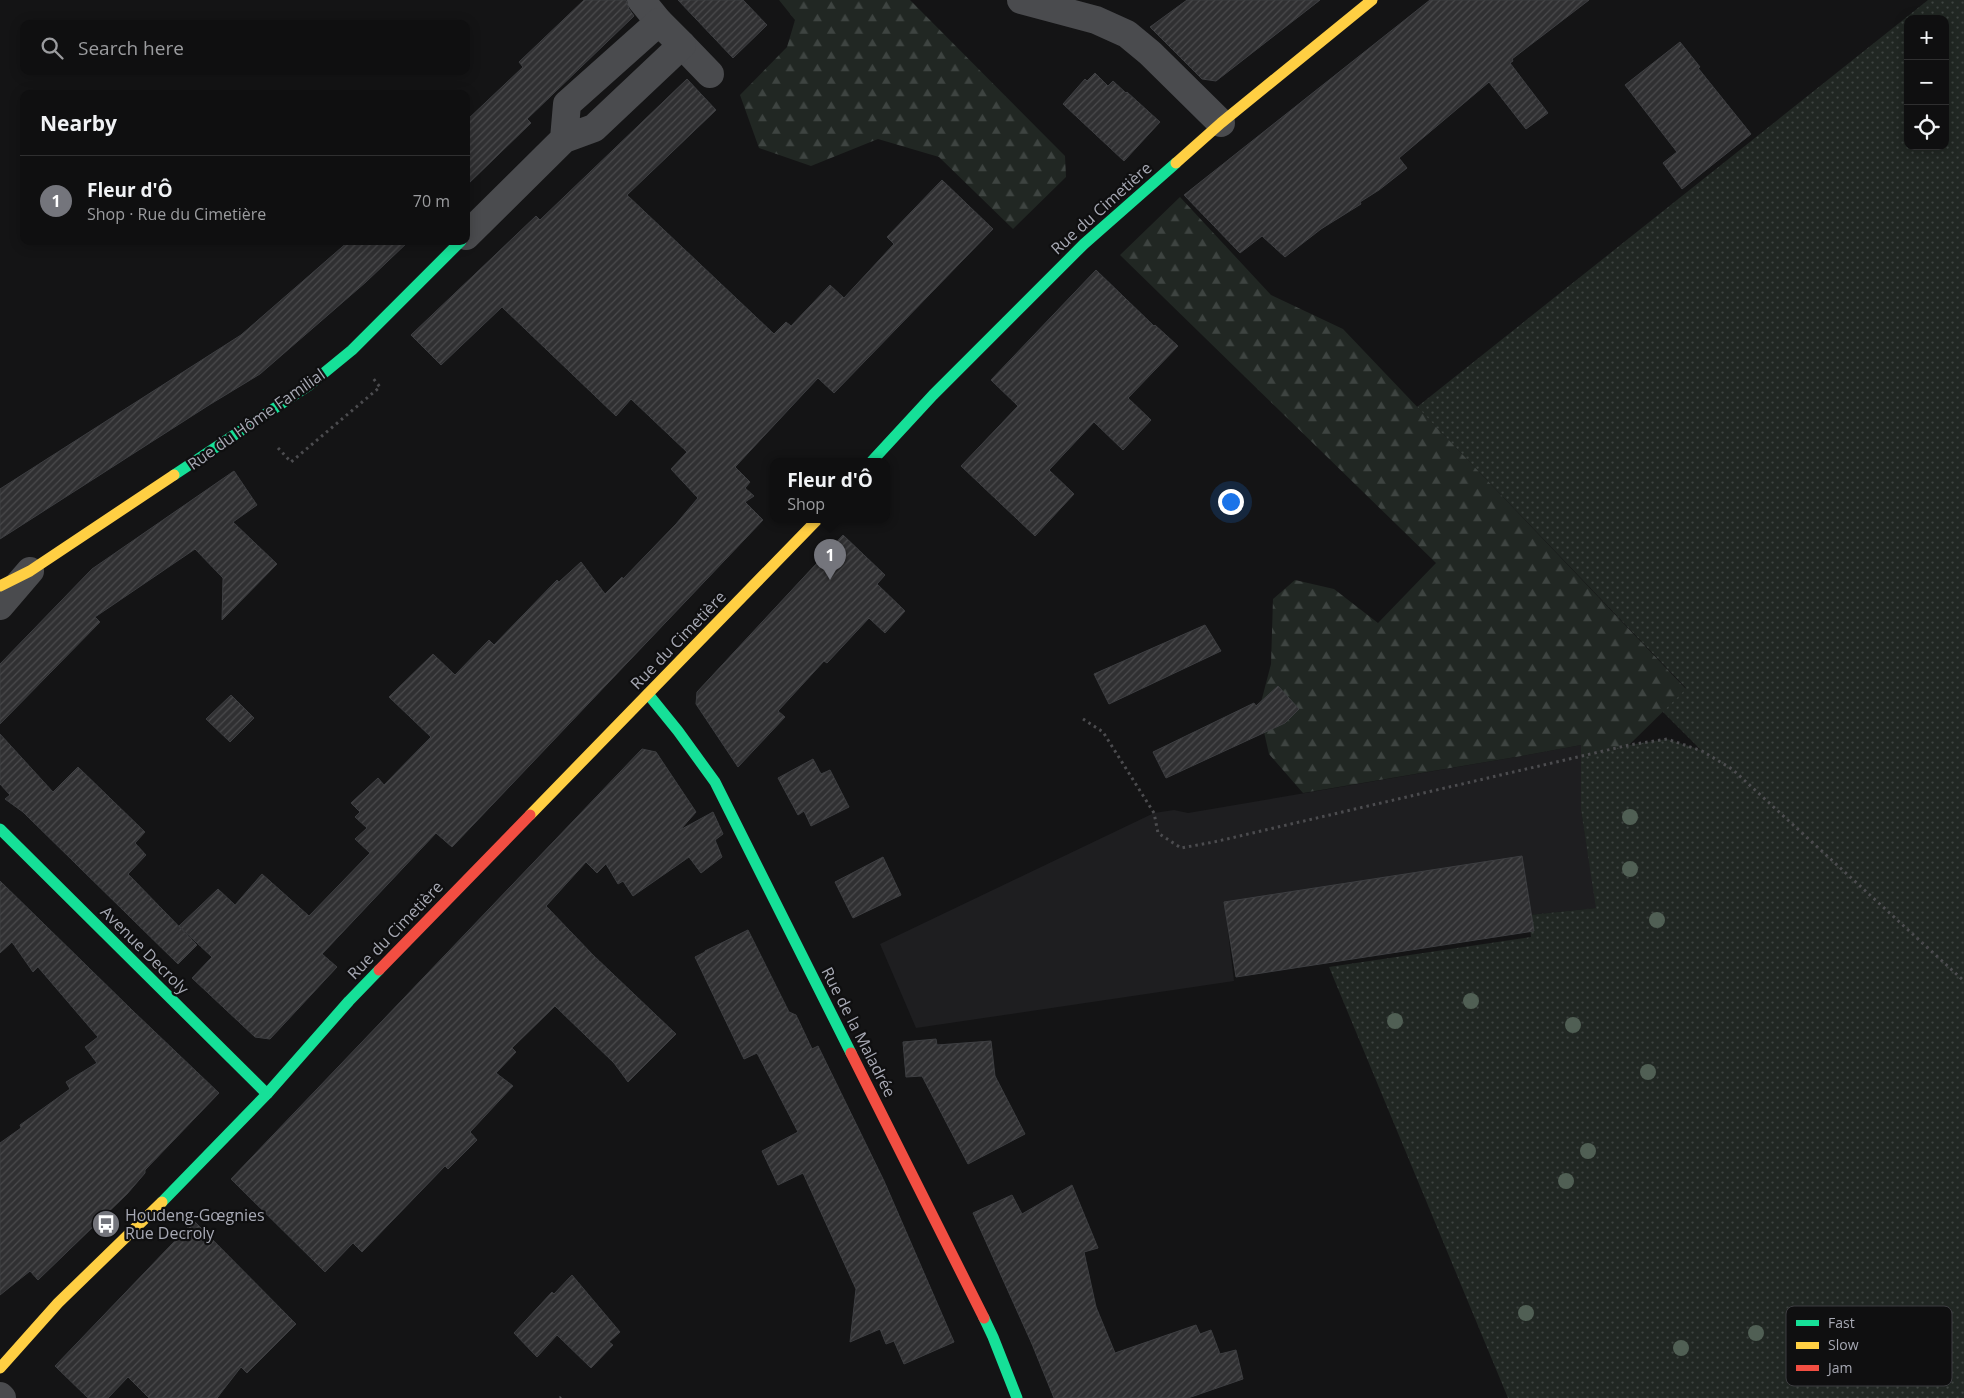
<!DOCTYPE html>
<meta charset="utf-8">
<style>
body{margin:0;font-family:"Open Sans",sans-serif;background:#1d1d1e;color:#f1f3f6}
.controls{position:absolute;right:15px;top:15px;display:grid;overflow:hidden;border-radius:10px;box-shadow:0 2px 12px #0003}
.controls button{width:45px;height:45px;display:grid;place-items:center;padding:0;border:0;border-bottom:1px solid #2f2f30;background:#0f0f10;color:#f1f3f6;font:25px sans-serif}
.you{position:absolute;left:1230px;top:501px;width:18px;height:18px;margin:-12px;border:4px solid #fff;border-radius:50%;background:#1a73e8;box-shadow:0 0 0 8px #1a73e833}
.badge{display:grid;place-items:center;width:32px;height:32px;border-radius:50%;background:#74757c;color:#fff;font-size:16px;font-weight:700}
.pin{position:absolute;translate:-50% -41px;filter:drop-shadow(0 1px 2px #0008)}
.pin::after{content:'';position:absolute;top:26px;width:18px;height:15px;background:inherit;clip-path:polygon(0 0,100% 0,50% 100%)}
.popup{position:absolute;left:770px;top:458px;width:120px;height:65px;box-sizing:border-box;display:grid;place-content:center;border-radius:10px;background:#0f0f10;filter:drop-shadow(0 1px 4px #0005);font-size:16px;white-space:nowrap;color:#9b9c9f}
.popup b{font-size:19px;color:#f1f3f6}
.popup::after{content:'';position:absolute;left:50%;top:100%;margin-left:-10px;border:10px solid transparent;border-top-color:#0f0f10}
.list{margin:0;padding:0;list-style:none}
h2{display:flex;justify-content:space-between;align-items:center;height:65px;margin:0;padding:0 20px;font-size:21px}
h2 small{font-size:16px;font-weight:400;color:#9b9c9f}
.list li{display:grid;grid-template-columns:32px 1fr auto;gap:15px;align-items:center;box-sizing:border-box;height:90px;padding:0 20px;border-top:1px solid #2f2f30}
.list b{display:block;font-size:19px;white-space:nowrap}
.list p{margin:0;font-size:16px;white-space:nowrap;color:#9b9c9f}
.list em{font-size:16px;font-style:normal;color:#9b9c9f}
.icon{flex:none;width:28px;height:28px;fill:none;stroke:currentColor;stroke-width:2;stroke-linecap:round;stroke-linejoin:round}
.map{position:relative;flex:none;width:1964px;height:1398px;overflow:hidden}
.search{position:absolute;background:#0f0f10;box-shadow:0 2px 12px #0003;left:20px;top:20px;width:450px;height:55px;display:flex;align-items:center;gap:12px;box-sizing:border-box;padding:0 18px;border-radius:10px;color:#9b9c9f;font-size:19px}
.panel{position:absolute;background:#0f0f10;box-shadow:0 2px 12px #0003;left:20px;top:90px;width:450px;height:155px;border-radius:10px}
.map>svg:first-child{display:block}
.built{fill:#1e1e20}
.grass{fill:url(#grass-dots);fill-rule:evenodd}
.forest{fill:url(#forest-firs)}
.building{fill:url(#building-hatch);stroke:#3d3e41}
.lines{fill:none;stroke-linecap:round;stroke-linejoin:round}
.path{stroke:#4c4c4f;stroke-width:3;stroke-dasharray:2.5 4;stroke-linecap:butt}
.street{stroke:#4a4b4e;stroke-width:28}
.fast{stroke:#16e098;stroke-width:11}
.slow{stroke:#ffcf43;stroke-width:11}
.jam{stroke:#f24e42;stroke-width:11}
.tree{fill:#505f54}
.labels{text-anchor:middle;stroke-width:4.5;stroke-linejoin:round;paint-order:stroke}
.street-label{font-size:16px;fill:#a7a9b4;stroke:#0f0f10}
.poi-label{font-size:16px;fill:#a7a9b4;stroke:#0f0f10;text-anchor:start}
.key{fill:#0f0f10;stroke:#3d3d41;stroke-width:1}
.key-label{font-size:14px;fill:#a7a9b4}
</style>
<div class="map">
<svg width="1964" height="1398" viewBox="0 0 1964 1398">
<defs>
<pattern id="grass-dots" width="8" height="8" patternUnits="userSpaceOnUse" patternTransform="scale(1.25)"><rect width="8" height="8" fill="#212723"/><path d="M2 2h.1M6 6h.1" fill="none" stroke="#3e4441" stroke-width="1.8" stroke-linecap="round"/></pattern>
<pattern id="forest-firs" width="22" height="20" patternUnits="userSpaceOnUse" patternTransform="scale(1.25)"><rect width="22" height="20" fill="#212723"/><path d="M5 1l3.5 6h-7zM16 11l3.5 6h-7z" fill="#3e4441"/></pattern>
<pattern id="building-hatch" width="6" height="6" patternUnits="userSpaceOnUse" patternTransform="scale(1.25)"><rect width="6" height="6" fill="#303032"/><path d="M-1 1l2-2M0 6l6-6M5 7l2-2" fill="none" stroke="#4b4b4d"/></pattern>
</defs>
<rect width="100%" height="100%" fill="#141415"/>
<path class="built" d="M1581 745V810L1597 908 1529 915 1521 863 1225 907 1234 981 916 1028 880 944 1154 813 1174 810 1188 813 1527 755Z"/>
<path class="grass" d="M1928 0H1964V1398H1508L1329 967 1531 937 1529 915 1596 908 1581 810V757L1629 745 1667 739 1701 750 1662 711 1686 688 1417 407ZM1908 19H1945V146H1908Z"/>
<g class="forest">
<path d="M779 0H910L1065 156 1066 177 1013 229 939 157 878 139 811 166 759 148 740 95 787 47 795 20Z"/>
<path d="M1180 197 1271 295 1343 329 1686 689 1629 745 1581 757V745L1527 755 1303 793 1269 754 1259 710 1271 664 1273 599 1295 580 1334 589 1378 623 1436 563 1120 255Z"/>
</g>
<g class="building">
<path d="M584 0H626L629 9 634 16 527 119 531 123 466 186V121L523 67 519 62Z"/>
<path d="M678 0H743L767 25 733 58Z"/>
<path d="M1187 0H1320L1216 81 1202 79 1150 27Z"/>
<path d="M1430 0H1589L1512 59 1513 61 1510 63 1548 113 1526 129 1489 82 1399 158 1407 168 1379 190 1360 202 1361 204 1321 229 1285 257 1262 236 1240 253 1184 195Z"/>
<path d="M1680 42 1700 67 1698 68 1751 134 1682 189 1663 163 1677 152 1625 85Z"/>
<path d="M1095 73 1108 86 1113 81 1126 93 1127 92 1160 122 1124 161 1063 104 1085 79 1087 81Z"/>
<path d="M687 79 716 110 627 195 774 334 786 322 791 326 830 285 844 298 894 244 887 237 942 180 993 229 834 393 818 378 735 467 750 482 745 488 754 496 745 502 763 520 452 847 436 833 322 954 337 967 270 1039 255 1037 192 978 212 957 179 926 218 889 235 905 262 874 309 916 370 853 355 839 367 828 355 817 360 812 351 803 378 778 384 785 431 737 389 697 433 654 455 675 489 640 494 645 557 580 559 582 581 562 605 594 622 577 623 579 676 524 698 498 671 469 687 452 631 399 616 416 502 307 441 365 411 335 536 216 540 220Z"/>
<path d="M349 241H409L366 282 260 374 209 405 0 539V489L241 335Z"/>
<path d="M1096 270 1154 326 1155 325 1178 346 1128 398 1151 420 1123 450 1094 422 1049 470 1074 494 1035 536 961 466 1018 406 991 380Z"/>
<path d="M234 471 257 505 233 522 277 564 222 620 223 578 195 549 95 617 100 622 0 724V664L92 569Z"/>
<path d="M843 535 885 575 877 584 905 611 885 633 869 618 827 663 824 661 778 711 785 717 738 767 696 704 697 692Z"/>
<path d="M1205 625 1221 651 1109 704 1094 674Z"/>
<path d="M1278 686 1299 709 1285 723 1166 778 1153 752 1254 703 1256 706Z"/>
<path d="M231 695 254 718 230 742 206 719Z"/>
<path d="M0 734 53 792 78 767 145 832 135 843 146 855 128 874 197 945 178 964 23 812 5 799 10 795 0 784Z"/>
<path d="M642 749 656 752 696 812 680 830 713 812 723 834 715 840 722 857 701 873 689 857 633 896 623 881 618 884 606 864 597 873 586 862 546 906 593 955 676 1034 628 1082 614 1063 555 1006 512 1048 516 1052 496 1073 513 1086 470 1132 477 1140 448 1169 445 1166 362 1252 353 1243 325 1272 231 1179Z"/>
<path d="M813 759 821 774 830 770 849 807 811 826 804 811 798 815 778 778Z"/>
<path d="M1522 856 1534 931 1236 977 1224 902Z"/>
<path d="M883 857 901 895 853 918 835 882Z"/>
<path d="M0 881 133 1011 219 1093 145 1170V1173L127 1194 38 1280 30 1271 0 1295V1143L21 1128 20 1125 70 1089 66 1082 97 1063 85 1047 98 1037 38 967 33 972 12 942 0 953Z"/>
<path d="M748 930 789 1012 796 1015 812 1049 818 1046 884 1181 954 1342 904 1364 894 1341 886 1344 880 1329 850 1342 856 1289 803 1173 778 1185 762 1151 798 1132 757 1053 744 1059 695 957 705 952V951Z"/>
<path d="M936 1039 937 1045 991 1041 995 1076 1025 1134 968 1164 922 1076 906 1077 903 1042Z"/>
<path d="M1072 1185 1098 1248 1084 1252 1096 1307 1115 1353 1196 1325 1200 1334 1211 1330 1220 1354 1236 1350 1243 1379 1188 1398H1054L1032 1344 973 1213 1012 1195 1022 1214Z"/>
<path d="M194 1221 296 1324 247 1373 241 1367 217 1398H149L128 1377 108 1398H88L55 1366Z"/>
<path d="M572 1275 620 1332 609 1342 613 1345 591 1368 557 1335 537 1357 514 1333 552 1292 554 1294Z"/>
</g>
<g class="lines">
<g class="path">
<path d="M278 448 291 462 380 387 372 377"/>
<path d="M1083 719 1103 732 1154 813 1158 833 1181 848 1214 842 1629 745 1667 739 1702 751 1732 769 1964 981"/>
<path d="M560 1398 561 1397"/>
</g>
<g class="street">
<path d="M641 0 659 22"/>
<path d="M1021 0 1096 20 1127 34 1150 53 1221 123"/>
<path d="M682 45 710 74"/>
<path d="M466 236 564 139 594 128 682 45 659 22 567 104 564 139"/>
<path d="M0 606 30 571"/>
<path d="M0 1396 2 1398"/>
</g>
<g class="fast">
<path d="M872 461 933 395 1084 244 1176 163"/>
<path d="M174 475 308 386 352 350 461 241"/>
<path d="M648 694 678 731 715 782 851 1053"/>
<path d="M0 829 267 1094"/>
<path d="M162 1202 267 1094 349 1001 379 970"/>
<path d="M984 1318 993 1337 1017 1398"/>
</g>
<g class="slow">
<path d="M1176 163 1221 123 1372 0"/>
<path d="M0 586 30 571 174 475"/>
<path d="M530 815 818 519"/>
<path d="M0 1368 58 1303 162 1202"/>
</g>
<g class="jam">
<path d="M379 970 530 815"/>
<path d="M851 1053 984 1318"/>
</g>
</g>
<g class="tree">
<circle cx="1630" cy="817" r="8"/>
<circle cx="1630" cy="869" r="8"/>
<circle cx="1657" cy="920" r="8"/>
<circle cx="1471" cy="1001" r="8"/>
<circle cx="1395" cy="1021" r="8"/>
<circle cx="1573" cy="1025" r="8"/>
<circle cx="1648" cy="1072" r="8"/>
<circle cx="1588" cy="1151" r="8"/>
<circle cx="1566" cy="1181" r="8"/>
<circle cx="1526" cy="1313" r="8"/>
<circle cx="1756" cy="1333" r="8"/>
<circle cx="1681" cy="1348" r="8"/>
</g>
<defs>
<symbol id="bus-disc" viewBox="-11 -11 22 22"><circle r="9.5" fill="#74757c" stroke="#0f0f10"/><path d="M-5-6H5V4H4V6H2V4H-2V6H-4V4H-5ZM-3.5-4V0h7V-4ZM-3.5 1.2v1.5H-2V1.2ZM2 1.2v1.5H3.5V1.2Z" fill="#fff"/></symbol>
</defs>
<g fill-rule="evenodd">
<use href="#bus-disc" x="90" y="1208" width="32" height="32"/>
</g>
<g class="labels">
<g class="street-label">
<text transform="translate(1101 208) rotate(-42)" y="6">Rue du Cimetière</text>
<text transform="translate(256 419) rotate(-35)" y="6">Rue du Hôme Familial</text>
<text transform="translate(678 640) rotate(-46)" y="6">Rue du Cimetière</text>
<text transform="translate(395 930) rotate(-46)" y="6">Rue du Cimetière</text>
<text transform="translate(145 950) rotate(45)" y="6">Avenue Decroly</text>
<text transform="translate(859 1032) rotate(63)" y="6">Rue de la Maladrée</text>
</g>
<g class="poi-label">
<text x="125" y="1221">Houdeng-Gœgnies<tspan x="125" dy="18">Rue Decroly</tspan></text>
</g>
</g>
<rect x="1786" y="1306" width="166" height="80" rx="8" class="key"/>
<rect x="1796" y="1320" width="23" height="6" fill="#16e098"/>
<rect x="1796" y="1342" width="23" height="7" fill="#ffcf43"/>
<rect x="1796" y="1365" width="23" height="6" fill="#f24e42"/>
<g class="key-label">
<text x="1828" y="1328">Fast</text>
<text x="1828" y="1350">Slow</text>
<text x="1828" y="1373">Jam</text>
</g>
</svg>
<div class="controls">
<button>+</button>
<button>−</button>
<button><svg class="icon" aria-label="locate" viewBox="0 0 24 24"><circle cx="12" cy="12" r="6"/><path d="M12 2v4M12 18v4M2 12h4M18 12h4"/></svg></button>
</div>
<div class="you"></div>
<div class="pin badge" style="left:830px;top:580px">1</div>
<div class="popup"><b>Fleur d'Ô</b>Shop</div>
<div class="search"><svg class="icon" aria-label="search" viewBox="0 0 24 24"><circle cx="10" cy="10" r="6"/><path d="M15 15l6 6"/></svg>Search here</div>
<section class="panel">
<h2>Nearby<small></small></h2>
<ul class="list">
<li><span class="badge">1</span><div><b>Fleur d'Ô</b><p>Shop · Rue du Cimetière</p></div><em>70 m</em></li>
</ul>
</section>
</div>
